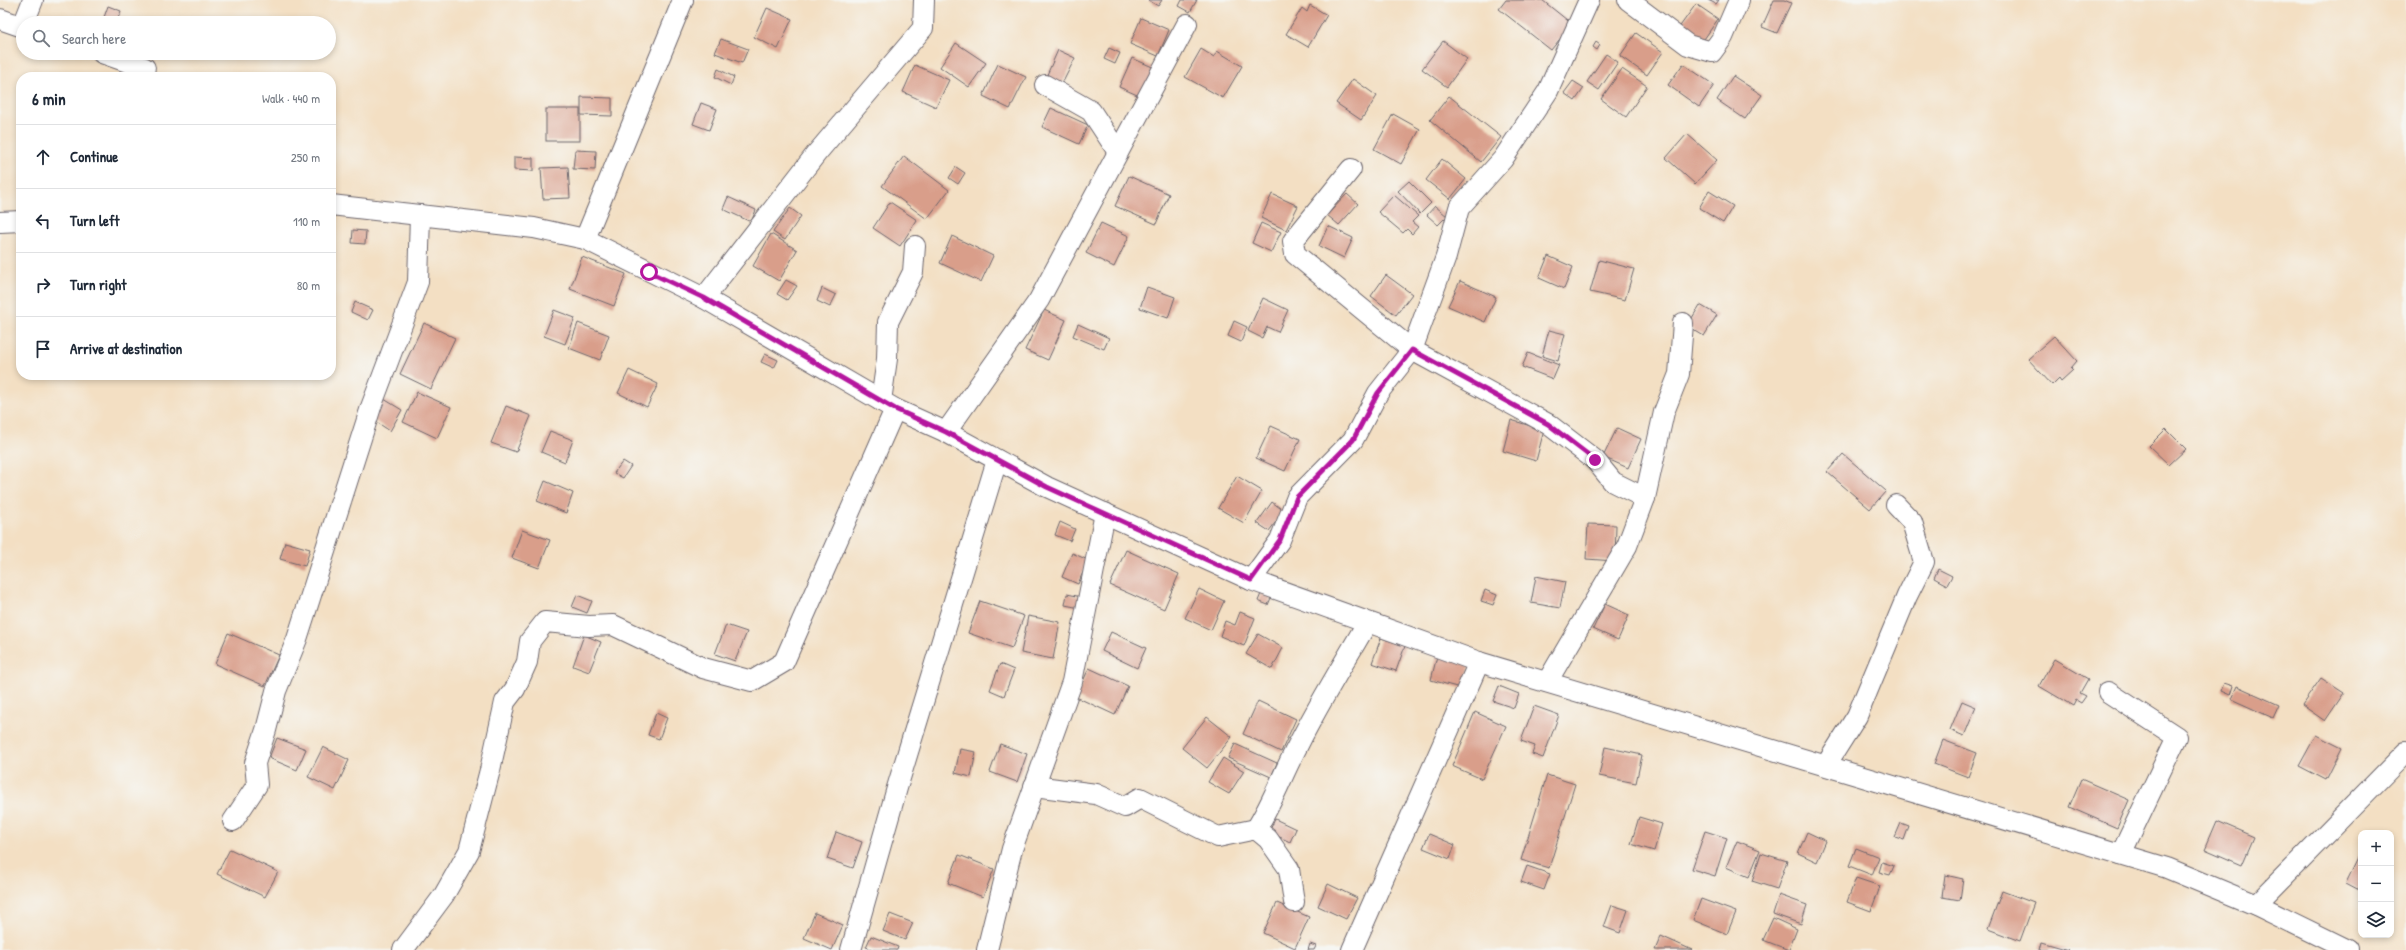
<!DOCTYPE html>
<meta charset="utf-8">
<style>
body{margin:0;font-family:"Patrick Hand",sans-serif;background:#f6f6f7;color:#1f2937}
.controls{position:absolute;right:12px;bottom:12px;display:grid;overflow:hidden;border-radius:8px;box-shadow:0 2px 6px #0003}
.controls button{width:36px;height:36px;display:grid;place-items:center;padding:0;border:0;border-bottom:1px solid #e0e1e3;background:#fff;color:#1f2937;font:20px sans-serif}
.stop{position:absolute;width:12px;height:12px;margin:-9px;border:3px solid #b5179e;border-radius:50%;background:#fff}
.stop.end{background:#b5179e;border-color:#fff;box-shadow:0 1px 4px #0008}
.list{margin:0;padding:0;list-style:none}
h2{display:flex;justify-content:space-between;align-items:center;height:52px;margin:0;padding:0 16px;font-size:17px}
h2 small{font-size:13px;font-weight:400;color:#747a83}
.list li{display:grid;grid-template-columns:26px 1fr auto;gap:12px;align-items:center;box-sizing:border-box;height:64px;padding:0 16px;border-top:1px solid #e0e1e3}
.list b{display:block;font-size:15px;white-space:nowrap}
.list em{font-size:13px;font-style:normal;color:#747a83}
.icon{flex:none;width:22px;height:22px;fill:none;stroke:currentColor;stroke-width:2;stroke-linecap:round;stroke-linejoin:round}
.map{position:relative;flex:none;width:2406px;height:950px;overflow:hidden}
.search{position:absolute;background:#fff;box-shadow:0 2px 6px #0003;left:16px;top:16px;width:320px;height:44px;display:flex;align-items:center;gap:10px;box-sizing:border-box;padding:0 14px;border-radius:22px;color:#747a83;font-size:15px}
.panel{position:absolute;background:#fff;box-shadow:0 2px 6px #0003;left:16px;top:72px;width:320px;height:308px;border-radius:16px}
.map>svg:first-child{display:block}
.building{fill:#d99e8a}
.lines{fill:none;stroke-linecap:round;stroke-linejoin:round}
.street-casing{stroke:#6b646b;stroke-width:22}
.street{stroke:#fff;stroke-width:20}
.route{stroke:#b5179e;stroke-width:5}
</style>
<div class="map">
<svg width="2406" height="950" viewBox="0 0 2406 950">
<rect width="100%" height="100%" fill="#f6f6f2"/>
<filter id="ink" filterUnits="userSpaceOnUse"><feTurbulence type="fractalNoise" baseFrequency=".025" numOctaves="2"/><feDisplacementMap in="SourceGraphic" scale="8" xChannelSelector="R" yChannelSelector="G"/><feConvolveMatrix kernelMatrix="1 2 1 2 8 2 1 2 1" color-interpolation-filters="sRGB"/></filter>
<filter id="wash" filterUnits="userSpaceOnUse"><feTurbulence type="fractalNoise" baseFrequency=".012" numOctaves="4" result="noise"/><feDisplacementMap in="SourceGraphic" scale="16" xChannelSelector="R" yChannelSelector="G"/><feGaussianBlur stdDeviation="0.9" result="paint"/><feColorMatrix in="noise" values="0 0 0 0 0 0 0 0 0 0 0 0 0 0 0 0 0 1.4 0 .05"/><feComposite in="paint" operator="in"/></filter>
<g filter="url(#wash)">
<rect width="100%" height="100%" fill="#f3dfc3"/>
<g id="blocks">
<g class="building">
<path d="M1148 0H1162L1158 6Z"/>
<path d="M1182 0H1197L1190 12 1179 6Z"/>
<path d="M1506 0H1542L1572 24 1551 50 1499 9Z"/>
<path d="M1708 0H1719L1716 4Z"/>
<path d="M1774 0H1784L1791 3 1777 33 1762 27Z"/>
<path d="M1696 4 1718 19 1700 45 1678 29Z"/>
<path d="M1310 5 1327 15 1308 47 1286 34 1302 8 1307 12Z"/>
<path d="M108 6 121 11 116 23H102Z"/>
<path d="M767 8 792 19 778 49 754 37Z"/>
<path d="M1141 18 1169 30 1158 56 1130 44Z"/>
<path d="M1636 33 1663 52 1647 75 1620 56Z"/>
<path d="M721 39 748 49 742 63 715 53Z"/>
<path d="M1443 41 1467 59 1447 87 1422 69Z"/>
<path d="M1596 42 1600 45 1597 50 1593 47Z"/>
<path d="M956 43 986 63 969 87 940 67Z"/>
<path d="M1109 48 1120 53 1115 64 1104 59Z"/>
<path d="M1201 49 1214 57 1217 51 1242 66 1223 98 1185 77Z"/>
<path d="M1058 50 1075 58 1062 84 1046 77Z"/>
<path d="M1606 54 1618 62 1599 90 1587 82Z"/>
<path d="M1132 58 1157 69 1144 98 1119 87Z"/>
<path d="M998 64 1026 77 1010 109 983 96Z"/>
<path d="M1683 64 1714 85 1699 107 1668 85Z"/>
<path d="M915 65 949 80 936 107 903 92Z"/>
<path d="M718 69 734 77 731 85 715 77Z"/>
<path d="M1622 69 1647 86 1626 117 1601 99Z"/>
<path d="M1733 76 1762 95 1745 119 1717 100Z"/>
<path d="M1353 79 1377 96 1361 120 1336 103Z"/>
<path d="M1573 81 1584 88 1575 101 1564 93Z"/>
<path d="M1449 96 1501 137 1481 162 1430 120Z"/>
<path d="M581 97 612 98V116L581 115Z"/>
<path d="M701 103 717 109 709 130 693 124Z"/>
<path d="M1051 108 1088 125 1079 144 1042 127Z"/>
<rect x="546" y="109" width="34" height="32"/>
<path d="M1393 114 1420 129 1401 164 1374 149Z"/>
<path d="M1687 134 1717 160 1695 184 1666 158Z"/>
<path d="M575 150 596 151 595 170 573 169Z"/>
<path d="M904 156 949 190 927 219 882 186Z"/>
<path d="M514 157 533 158V171L514 170Z"/>
<path d="M1442 159 1466 179 1450 199 1426 180Z"/>
<path d="M568 167 570 198 543 199 541 168Z"/>
<path d="M956 167 965 173 958 184 949 178Z"/>
<path d="M1129 176 1169 194 1156 224 1115 206Z"/>
<path d="M1409 181 1431 203 1420 214 1398 191Z"/>
<path d="M1709 191 1733 206 1723 223 1699 208Z"/>
<path d="M1272 194 1298 206 1286 230 1261 218Z"/>
<path d="M1347 194 1358 204 1339 225 1327 215Z"/>
<path d="M1394 195 1418 216 1412 222 1418 227 1412 234 1407 229 1403 233 1378 212Z"/>
<path d="M728 197 756 210 751 222 723 209Z"/>
<path d="M890 202 917 220 900 246 873 228Z"/>
<path d="M1435 206 1447 216 1438 225 1427 215Z"/>
<path d="M790 208 801 216 785 240 773 232Z"/>
<path d="M1101 223 1129 236 1114 267 1086 253Z"/>
<path d="M1261 223 1281 232 1271 252 1252 243Z"/>
<path d="M1328 226 1353 238 1344 258 1319 246Z"/>
<path d="M353 230 366 231 365 244 352 243Z"/>
<path d="M771 234 797 250 779 281 753 266Z"/>
<path d="M952 236 993 256 981 282 940 263Z"/>
<path d="M1548 256 1573 267 1564 289 1539 278Z"/>
<path d="M582 257 626 274 614 306 570 289Z"/>
<path d="M1599 260 1634 269 1625 300 1590 292Z"/>
<path d="M1386 275 1412 294 1396 315 1371 296Z"/>
<path d="M786 280 797 286 787 300 777 294Z"/>
<path d="M1460 281 1496 297 1485 322 1448 306Z"/>
<path d="M1147 287 1175 297 1168 318 1140 308Z"/>
<path d="M822 288 836 295 830 307 817 301Z"/>
<path d="M1263 298 1288 310 1278 332 1267 327 1262 338 1248 331Z"/>
<path d="M355 302 373 310 368 320 351 312Z"/>
<path d="M1700 305 1717 315 1704 336 1687 326Z"/>
<path d="M554 310 575 318 565 344 544 336Z"/>
<path d="M1044 310 1066 320 1048 360 1025 350Z"/>
<path d="M1234 321 1247 327 1241 342 1228 336Z"/>
<path d="M424 323 455 338 431 389 400 374Z"/>
<path d="M578 323 609 335 600 360 569 348Z"/>
<path d="M1078 324 1109 338 1104 349 1073 336Z"/>
<path d="M1549 330 1565 334 1558 361 1542 356Z"/>
<path d="M2054 336 2077 361 2071 368 2073 370 2061 381 2059 378 2052 385 2028 359Z"/>
<path d="M1528 353 1559 365 1553 379 1522 367Z"/>
<path d="M765 354 778 360 774 368 761 362Z"/>
<path d="M629 370 658 384 647 407 618 393Z"/>
<path d="M417 392 451 407 437 438 403 422Z"/>
<path d="M384 399 402 410 390 431 372 419Z"/>
<path d="M506 406 531 416 516 452 491 443Z"/>
<path d="M1511 420 1544 430 1536 461 1503 451Z"/>
<path d="M1271 426 1300 439 1285 471 1256 458Z"/>
<path d="M1617 428 1641 439 1628 468 1603 457Z"/>
<path d="M2166 429 2186 449 2169 465 2149 446Z"/>
<path d="M550 431 573 440 565 462 541 452Z"/>
<path d="M1843 454 1886 491 1870 509 1827 472Z"/>
<path d="M623 461 631 466 623 478 614 473Z"/>
<path d="M1237 476 1262 491 1244 523 1218 508Z"/>
<path d="M545 481 573 493 566 513 537 501Z"/>
<path d="M1272 502 1284 511 1269 531 1257 523Z"/>
<path d="M1060 522 1075 529 1070 541 1055 535Z"/>
<path d="M1588 524 1616 525 1615 561 1586 559Z"/>
<path d="M522 530 550 540 539 568 512 558Z"/>
<path d="M285 542 310 549 305 566 280 559Z"/>
<path d="M1126 550 1179 574 1164 609 1110 585Z"/>
<path d="M1072 553 1088 560 1078 584 1062 577Z"/>
<path d="M1938 569 1952 576 1947 585 1934 578Z"/>
<path d="M1536 576 1565 582 1560 608 1531 603Z"/>
<path d="M1199 589 1224 601 1211 630 1185 618Z"/>
<path d="M1263 589 1273 593 1268 605 1258 601Z"/>
<path d="M1485 590 1497 595 1493 605 1481 601Z"/>
<path d="M1067 594 1082 597 1080 608 1065 605Z"/>
<path d="M577 595 592 601 587 613 572 607Z"/>
<path d="M980 601 1024 616 1012 648 968 633Z"/>
<path d="M1605 604 1629 615 1618 640 1593 629Z"/>
<path d="M1240 612 1255 618 1244 646 1220 636 1225 621 1235 625Z"/>
<path d="M1028 616 1060 622 1053 659 1021 653Z"/>
<path d="M726 625 747 632 735 661 715 654Z"/>
<path d="M1111 632 1146 648 1137 668 1102 651Z"/>
<path d="M228 633 279 655 265 686 215 664Z"/>
<path d="M1258 634 1283 648 1272 669 1246 654Z"/>
<path d="M584 635 601 642 589 672 573 666Z"/>
<path d="M1381 638 1405 646 1396 671 1372 663Z"/>
<path d="M1437 656 1470 665 1464 689 1431 680Z"/>
<path d="M2054 659 2088 679 2080 693 2086 696 2081 703 2076 700 2073 706 2039 686Z"/>
<path d="M1000 664 1014 670 1004 696 990 690Z"/>
<path d="M1089 668 1128 686 1115 715 1076 697Z"/>
<path d="M2321 678 2344 693 2325 721 2302 705Z"/>
<path d="M2224 683 2233 686 2230 695 2221 691Z"/>
<path d="M1499 686 1519 694 1514 708 1493 701Z"/>
<path d="M2237 686 2279 705 2273 718 2231 699Z"/>
<path d="M1258 701 1296 719 1281 752 1243 734Z"/>
<path d="M1962 701 1976 707 1964 736 1950 730Z"/>
<path d="M1534 706 1559 715 1543 758 1532 754 1535 746 1521 741Z"/>
<path d="M1475 712 1506 726 1482 779 1452 766Z"/>
<path d="M656 713 667 718 659 739 648 735Z"/>
<path d="M1207 717 1232 737 1207 768 1182 748Z"/>
<path d="M2316 735 2342 748 2326 780 2299 766Z"/>
<path d="M277 738 306 749 297 770 269 758Z"/>
<path d="M1943 740 1977 753 1968 777 1934 764Z"/>
<path d="M1000 744 1027 754 1017 782 990 772Z"/>
<path d="M1235 744 1277 763 1271 777 1228 758Z"/>
<path d="M323 747 349 760 335 790 308 777Z"/>
<path d="M1605 747 1642 755 1636 783 1599 776Z"/>
<path d="M960 749 976 752 971 777 955 773Z"/>
<path d="M1223 758 1244 771 1229 794 1208 782Z"/>
<path d="M1547 775 1575 784 1549 868 1521 860Z"/>
<path d="M2081 779 2129 800 2117 828 2069 807Z"/>
<path d="M1639 817 1662 824 1654 851 1631 844Z"/>
<path d="M1275 819 1296 829 1290 842 1269 832Z"/>
<path d="M2217 821 2254 837 2242 865 2205 849Z"/>
<path d="M1901 823 1909 826 1904 840 1895 837Z"/>
<path d="M1705 831 1727 838 1715 876 1692 869Z"/>
<path d="M836 832 862 842 853 868 827 859Z"/>
<path d="M1807 832 1826 841 1817 862 1798 853Z"/>
<path d="M1429 834 1455 845 1450 859 1423 848Z"/>
<path d="M1737 841 1760 850 1749 877 1726 867Z"/>
<path d="M1856 848 1879 857 1872 875 1849 866Z"/>
<path d="M230 849 278 872 265 897 217 874Z"/>
<path d="M2361 852V891L2346 883Z"/>
<path d="M1761 853 1787 861 1777 889 1752 881Z"/>
<path d="M959 855 994 869 983 897 948 883Z"/>
<path d="M1882 862 1894 866 1890 875 1879 872Z"/>
<path d="M1527 866 1550 874 1544 890 1521 882Z"/>
<path d="M1945 875 1963 879 1960 900 1942 897Z"/>
<path d="M1856 878 1880 886 1871 911 1847 902Z"/>
<path d="M1328 884 1357 898 1346 919 1318 906Z"/>
<path d="M2002 891 2034 903 2020 941 1988 929Z"/>
<path d="M1779 895 1807 905 1801 924 1773 914Z"/>
<path d="M1701 899 1736 912 1727 934 1693 920Z"/>
<path d="M1277 903 1309 917 1295 948 1263 933Z"/>
<path d="M1612 905 1628 910 1620 933 1604 927Z"/>
<path d="M815 913 843 925 832 950 804 938Z"/>
<path d="M890 914 913 923 905 940 883 931Z"/>
<path d="M1773 918 1797 929 1789 950 1763 940Z"/>
<path d="M871 936 898 947 897 950H874L866 947Z"/>
<path d="M1661 936 1692 950H1655Z"/>
<path d="M2041 942 2069 950H2039Z"/>
<path d="M1310 944 1316 946 1314 950H1308Z"/>
</g>
</g>
</g>
<g filter="url(#ink)">
<use href="#blocks" fill-opacity="0" stroke="#6b646b" stroke-width="1"/>
<g class="lines">
<defs>
<g id="street">
<path d="M1628 0 1688 45 1712 52 1723 37 1739 0"/>
<path d="M0 19 23 27"/>
<path d="M24 23 33 0"/>
<path d="M102 53 145 68 142 77"/>
<path d="M1045 85 1091 111 1118 152"/>
<path d="M1351 169 1293 241 1295 254 1412 350 1548 424 1595 460 1613 482 1645 498"/>
<path d="M331 205 534 228 585 239 704 298 895 409 946 432 1047 487 1251 580 1479 662 2167 868 2256 905 2348 950"/>
<path d="M0 222 21 221"/>
<path d="M585 239 683 0"/>
<path d="M704 298 816 154 923 28 924 0"/>
<path d="M881 401 887 359 888 322 913 272 915 246"/>
<path d="M946 432 1039 300 1187 24"/>
<path d="M1251 580 1280 540 1297 497 1353 440 1378 393 1412 350 1446 257 1459 208 1503 159 1548 91 1589 0"/>
<path d="M1547 682 1627 546 1645 498 1664 412 1679 374 1683 323"/>
<path d="M2108 692 2177 737 2121 854"/>
<path d="M1826 765 1857 716 1907 596 1924 562 1912 522 1896 505"/>
<path d="M1034 786 1096 794 1125 807 1140 798 1218 837 1256 829 1268 839 1289 869 1294 902"/>
<path d="M233 821 257 785 255 763 266 730 276 691 297 639 371 407 418 282 420 215"/>
<path d="M1256 829C1273 802 1283 773 1298 745 1319 703 1344 663 1367 623"/>
<path d="M2256 905 2406 752"/>
<path d="M403 950 444 895 469 851 490 770 505 702 515 689 527 662 530 641 545 622 589 626 613 625 703 668 752 681 784 662 895 409"/>
<path d="M851 950 897 788 997 460"/>
<path d="M987 950 1012 849 1072 682 1105 513"/>
<path d="M1352 950 1479 662"/>
</g>
</defs>
<use href="#street" class="street-casing"/>
<use href="#street" class="street"/>
</g>
</g>
<g class="lines" filter="url(#ink)">
<path class="route" d="M649 272 704 298 895 409 946 432 1047 487 1251 580 1280 540 1297 497 1353 440 1378 393 1412 350 1548 424 1595 460"/>
</g>
</svg>
<div class="controls">
<button>+</button>
<button>−</button>
<button><svg class="icon" aria-label="layers" viewBox="0 0 24 24"><path d="M12 4l9 5-9 5-9-5zM3 14l9 5 9-5"/></svg></button>
</div>
<div class="stop" style="left:649px;top:272px"></div>
<div class="stop end" style="left:1595px;top:460px"></div>
<div class="search"><svg class="icon" aria-label="search" viewBox="0 0 24 24"><circle cx="10" cy="10" r="6"/><path d="M15 15l6 6"/></svg>Search here</div>
<section class="panel">
<h2>6 min<small>Walk · 440 m</small></h2>
<ul class="list">
<li><svg class="icon" aria-label="ahead" viewBox="0 0 24 24"><path d="M12 20V5M6 11l6-6 6 6"/></svg><div><b>Continue</b></div><em>250 m</em></li>
<li><svg class="icon" aria-label="left" viewBox="0 0 24 24"><path d="M17 20v-9H6M10 6l-5 5 5 5"/></svg><div><b>Turn left</b></div><em>110 m</em></li>
<li><svg class="icon" aria-label="right" viewBox="0 0 24 24"><path d="M7 20v-9h11M14 6l5 5-5 5"/></svg><div><b>Turn right</b></div><em>80 m</em></li>
<li><svg class="icon" aria-label="arrive" viewBox="0 0 24 24"><path d="M6 21V4h12l-3 4 3 4H6"/></svg><div><b>Arrive at destination</b></div></li>
</ul>
</section>
</div>
